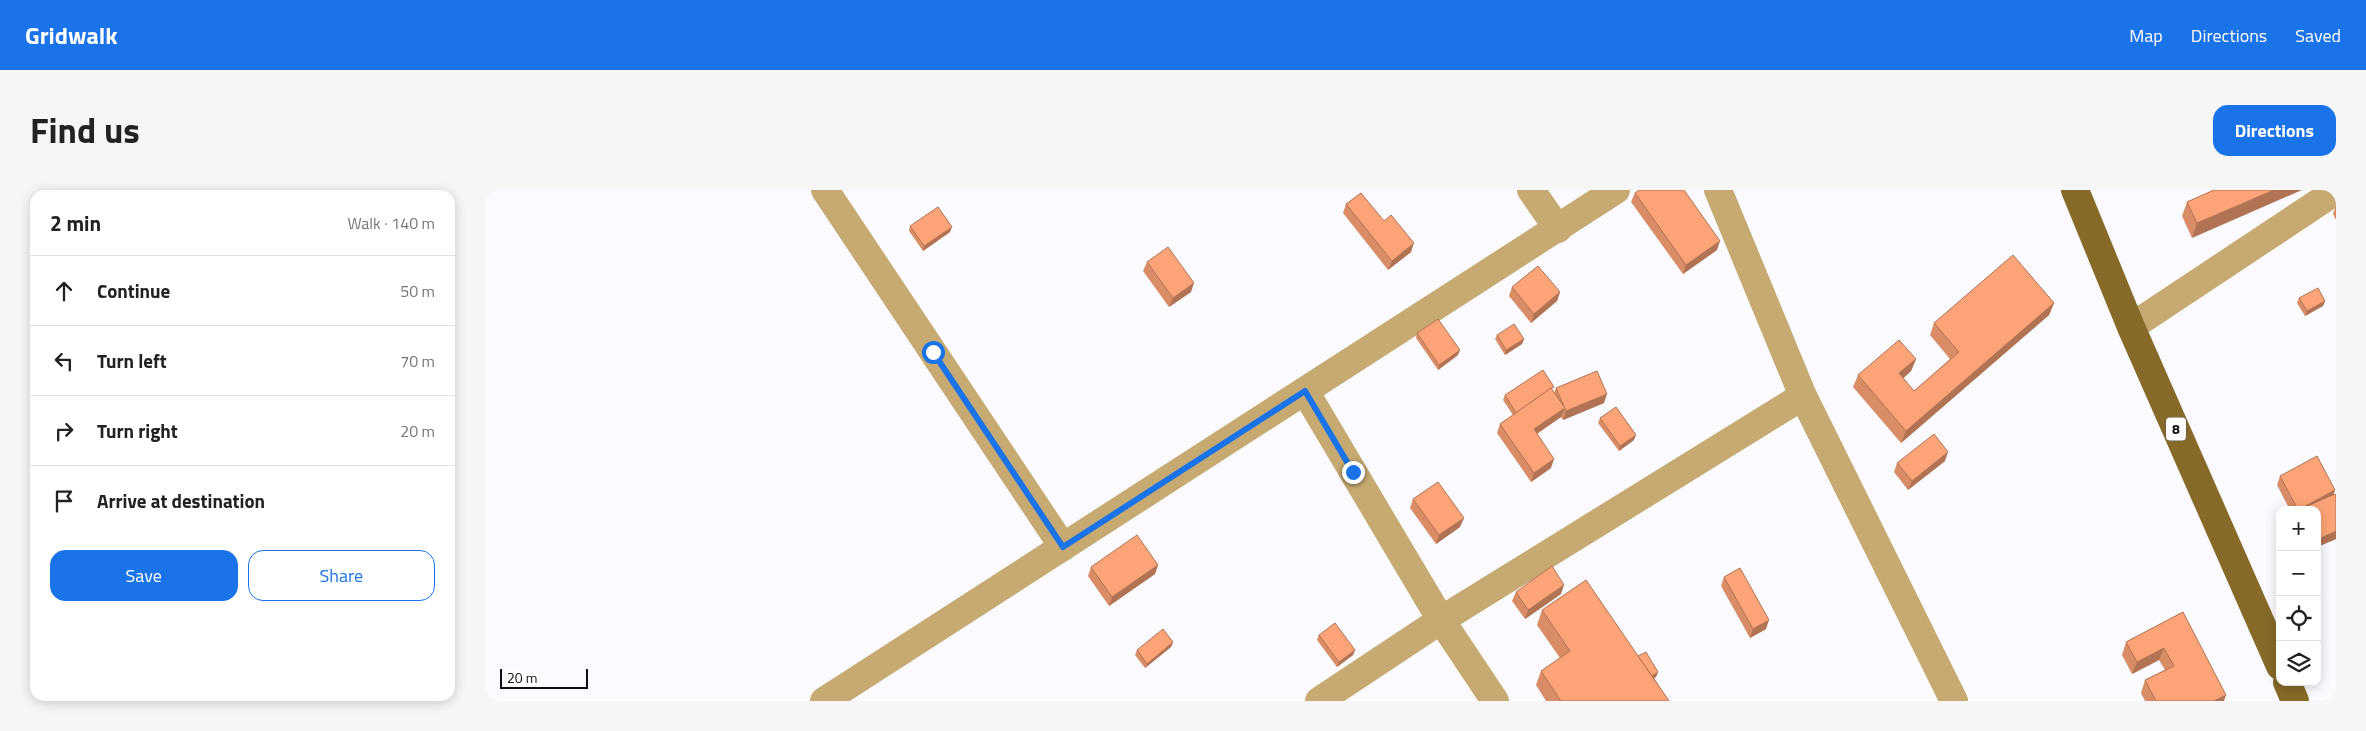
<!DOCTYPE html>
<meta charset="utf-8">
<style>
body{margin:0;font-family:"Titillium Web",sans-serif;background:#f6f6f6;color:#222}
.controls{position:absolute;right:15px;bottom:15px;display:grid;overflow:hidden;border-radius:10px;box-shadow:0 2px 12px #0003}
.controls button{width:45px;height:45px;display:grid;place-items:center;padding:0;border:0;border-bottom:1px solid #e0e0e0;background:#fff;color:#222;font:25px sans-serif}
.scale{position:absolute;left:15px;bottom:12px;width:88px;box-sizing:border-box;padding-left:5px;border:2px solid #0f0e11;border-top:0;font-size:14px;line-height:18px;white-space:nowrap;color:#0f0e11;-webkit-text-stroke:4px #fff;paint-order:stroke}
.stop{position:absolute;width:15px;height:15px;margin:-11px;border:4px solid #1a73e8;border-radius:50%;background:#fff}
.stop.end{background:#1a73e8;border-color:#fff;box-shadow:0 1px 5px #0008}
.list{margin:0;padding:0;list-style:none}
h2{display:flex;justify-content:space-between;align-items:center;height:65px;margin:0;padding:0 20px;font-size:21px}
h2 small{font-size:16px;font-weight:400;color:#767676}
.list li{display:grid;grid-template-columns:32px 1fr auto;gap:15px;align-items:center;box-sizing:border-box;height:70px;padding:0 20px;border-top:1px solid #e0e0e0}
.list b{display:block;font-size:19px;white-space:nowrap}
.list em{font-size:16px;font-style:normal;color:#767676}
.actions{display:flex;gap:10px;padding:15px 20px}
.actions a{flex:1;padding:11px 0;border:1px solid #1a73e8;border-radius:15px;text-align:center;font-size:18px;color:#1a73e8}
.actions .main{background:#1a73e8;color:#fff}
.icon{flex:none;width:28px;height:28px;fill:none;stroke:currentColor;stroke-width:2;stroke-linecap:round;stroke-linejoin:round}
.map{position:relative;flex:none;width:1851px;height:511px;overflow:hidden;border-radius:15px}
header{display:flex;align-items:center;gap:30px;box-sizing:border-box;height:70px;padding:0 25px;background:#1a73e8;color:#fff}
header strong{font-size:24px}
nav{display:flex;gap:28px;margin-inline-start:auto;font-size:18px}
.intro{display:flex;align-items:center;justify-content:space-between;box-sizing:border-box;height:120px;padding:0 30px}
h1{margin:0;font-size:35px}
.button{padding:12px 22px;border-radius:15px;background:#1a73e8;color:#fff;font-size:18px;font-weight:700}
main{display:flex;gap:30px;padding:0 30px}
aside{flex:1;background:#fff;border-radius:15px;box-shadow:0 2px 12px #0003}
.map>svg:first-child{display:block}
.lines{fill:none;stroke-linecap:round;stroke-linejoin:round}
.minor{stroke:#c6aa71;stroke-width:28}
.primary{stroke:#876a27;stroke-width:28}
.wall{fill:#d98d66}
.shaded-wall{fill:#b07353}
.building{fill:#fca477;stroke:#b07353}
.route{stroke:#1a73e8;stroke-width:6}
.labels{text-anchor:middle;stroke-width:5;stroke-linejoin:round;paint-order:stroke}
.shield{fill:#fff;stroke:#575658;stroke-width:1}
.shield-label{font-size:14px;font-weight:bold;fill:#0f0e11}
</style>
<header>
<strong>Gridwalk</strong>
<nav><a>Map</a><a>Directions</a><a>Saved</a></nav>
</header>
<div class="intro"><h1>Find us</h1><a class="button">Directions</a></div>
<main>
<aside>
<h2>2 min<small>Walk · 140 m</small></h2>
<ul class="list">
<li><svg class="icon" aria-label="ahead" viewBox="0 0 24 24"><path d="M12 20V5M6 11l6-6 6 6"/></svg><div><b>Continue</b></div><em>50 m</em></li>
<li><svg class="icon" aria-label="left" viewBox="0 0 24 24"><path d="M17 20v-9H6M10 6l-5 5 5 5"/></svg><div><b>Turn left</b></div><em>70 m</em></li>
<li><svg class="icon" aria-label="right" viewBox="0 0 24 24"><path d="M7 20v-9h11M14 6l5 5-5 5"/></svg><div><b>Turn right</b></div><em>20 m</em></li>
<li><svg class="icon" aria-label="arrive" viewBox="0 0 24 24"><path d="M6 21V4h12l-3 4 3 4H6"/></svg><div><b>Arrive at destination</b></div></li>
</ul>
<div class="actions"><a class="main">Save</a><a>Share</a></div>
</aside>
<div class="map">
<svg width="1851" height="511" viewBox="0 0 1851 511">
<rect width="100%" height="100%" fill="#fbfafe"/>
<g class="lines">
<g class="minor">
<path d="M340 0 578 357"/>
<path d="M1046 0 1073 39"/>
<path d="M1233 0 1318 206 1469 511"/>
<path d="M1646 137 1851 1"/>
<path d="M820 201 956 430 1010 511"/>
<path d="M339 511 1131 0"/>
<path d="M834 511 956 430 1318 206"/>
</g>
<g class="primary">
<path d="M1590 0 1646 137 1795 476"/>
<path d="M1802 492 1810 511"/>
</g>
</g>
<g class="wall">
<path d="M1729 0 1707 48 1697 26 1702 12Z"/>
<path d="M1150 3 1232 60 1198 84 1146 12Z"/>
<path d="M861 14 926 62 903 80 858 23Z"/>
<path d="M1851 15V30L1848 24Z"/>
<path d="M425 36 465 42 438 61 424 41Z"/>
<path d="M662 72 706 102 684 117 658 81Z"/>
<path d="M1027 97 1075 102 1072 111 1046 133 1024 106Z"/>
<path d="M1814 108 1840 111 1838 116 1820 126 1812 113Z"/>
<path d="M1569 113 1564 125 1416 253 1368 197 1373 185 1431 169 1426 181 1418 188 1429 201 1465 169 1445 145 1449 133Z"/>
<path d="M932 143 973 165 953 180 931 148Z"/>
<path d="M1012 145 1039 149 1037 154 1020 165 1010 149Z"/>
<path d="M1071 198 1119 213 1078 230 1076 227 1052 244 1066 278 1046 292 1012 243 1015 234 1028 225 1018 210 1020 205 1068 201 1069 203Z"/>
<path d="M1115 228 1149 250 1134 261 1113 233Z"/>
<path d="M1460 271 1423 300 1409 282 1412 273Z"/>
<path d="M1795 286 1850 300 1848 305 1851 349 1832 357V320H1805L1792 295Z"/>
<path d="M928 309 975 337 951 354 925 318Z"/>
<path d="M673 375 670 384 624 416 603 386 606 377Z"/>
<path d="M1239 387 1281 439 1265 448 1236 396Z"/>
<path d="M1031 402 1076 404 1040 429 1027 411Z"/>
<path d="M1057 420 1153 467 1173 482 1171 487 1169 488 1184 511H1061L1051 495 1056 481 1075 468 1052 435Z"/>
<path d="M1698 422 1739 511H1660L1656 503 1660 490 1680 480 1674 470 1647 484 1637 465 1641 452Z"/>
<path d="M834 445 870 460 868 465 852 477 832 450Z"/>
<path d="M688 452 686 457 660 478 650 465 652 460Z"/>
</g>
<g class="shaded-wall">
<path d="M1789 0H1817L1707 48 1712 33Z"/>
<path d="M467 37 465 42 438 61 439 56Z"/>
<path d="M1235 51 1232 60 1198 84 1201 75Z"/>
<path d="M929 53 926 62 903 80 907 71Z"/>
<path d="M709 93 706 102 684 117 688 108Z"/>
<path d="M1075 102 1072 111 1046 133 1049 124Z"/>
<path d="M1840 111 1838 116 1820 126 1822 121Z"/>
<path d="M1569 113 1564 125 1416 253 1421 241Z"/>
<path d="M1039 149 1037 154 1020 165 1021 160Z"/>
<path d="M975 160 973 165 953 180 954 175Z"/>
<path d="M1431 169 1426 181 1410 196 1414 183Z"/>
<path d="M1122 204 1119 213 1078 230 1081 221Z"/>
<path d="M1080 218 1076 227 1045 248 1049 239Z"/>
<path d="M1151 245 1149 250 1134 261 1135 256Z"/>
<path d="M1463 262 1460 271 1423 300 1427 291Z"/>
<path d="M1069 269 1066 278 1046 292 1049 283Z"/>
<path d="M1850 300 1847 309 1820 317 1819 320H1813Z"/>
<path d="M979 328 975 337 951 354 954 345Z"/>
<path d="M1851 341V349L1832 357V352L1834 349Z"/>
<path d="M673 375 670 384 624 416 627 407Z"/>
<path d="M1079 395 1076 404 1040 429 1043 420Z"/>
<path d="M1284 430 1281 439 1265 448 1268 439Z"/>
<path d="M688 452 686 457 660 478 662 474Z"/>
<path d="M1679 458 1674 470 1647 484 1652 472Z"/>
<path d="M870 460 868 465 852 477 854 472Z"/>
<path d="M1173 482 1171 487 1158 495 1160 490Z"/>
<path d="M1741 505 1739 511H1729Z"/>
</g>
<g class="building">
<path d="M1154 0H1199L1235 51 1201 75 1150 3Z"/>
<path d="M1729 0H1789L1712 33 1702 12Z"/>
<path d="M876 3 899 31 906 25 929 53 907 71 861 14Z"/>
<path d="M453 17 467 37 439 56 425 36Z"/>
<path d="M683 57 709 93 688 108 662 72Z"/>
<path d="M1528 65 1569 113 1421 241 1373 185 1414 150 1431 169 1414 183 1429 201 1474 162 1449 133Z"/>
<path d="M1053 76 1075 102 1049 124 1027 97Z"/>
<path d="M1833 98 1840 111 1822 121 1814 108Z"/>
<path d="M953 129 975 160 954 175 932 143Z"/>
<path d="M1029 134 1039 149 1021 160 1012 145Z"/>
<path d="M1058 180 1069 197 1066 199V198L1031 223 1020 205Z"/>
<path d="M1112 181 1122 204 1081 221 1071 198Z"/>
<path d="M1066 198 1080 218 1049 239 1069 269 1049 283 1015 234Z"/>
<path d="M1131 217 1151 245 1135 256 1115 228Z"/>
<path d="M1449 244 1463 262 1427 291 1412 273Z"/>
<path d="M1832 266 1850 300 1813 320 1795 286Z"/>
<path d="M953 292 979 328 954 345 928 309Z"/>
<path d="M1850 304 1851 306V341L1834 349 1832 345V320H1821L1820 317Z"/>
<path d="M652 345 673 375 627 407 606 377Z"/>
<path d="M1067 376 1079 395 1043 420 1031 402Z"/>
<path d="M1255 378 1284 430 1268 439 1239 387Z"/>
<path d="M1101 390 1184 511H1076L1056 481 1085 461 1057 420Z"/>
<path d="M1698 422 1741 505 1729 511H1671L1660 490 1689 476 1679 458 1652 472 1641 452Z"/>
<path d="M850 433 870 460 854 472 834 445Z"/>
<path d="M678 439 688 452 662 474 652 460Z"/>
<path d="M1161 462 1173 482 1167 486 1153 466Z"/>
</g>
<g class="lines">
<path class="route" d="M448 162 578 357 820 201 868 282"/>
</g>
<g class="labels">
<rect class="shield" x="1681" y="227.5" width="20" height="23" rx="4"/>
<g class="shield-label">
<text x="1691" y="244">8</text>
</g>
</g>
</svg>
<div class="controls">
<button>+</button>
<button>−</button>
<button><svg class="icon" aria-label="locate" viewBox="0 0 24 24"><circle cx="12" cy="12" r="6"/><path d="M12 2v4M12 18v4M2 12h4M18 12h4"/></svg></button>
<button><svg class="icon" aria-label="layers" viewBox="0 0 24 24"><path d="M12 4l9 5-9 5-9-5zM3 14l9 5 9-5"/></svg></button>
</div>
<div class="scale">20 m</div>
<div class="stop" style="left:448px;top:162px"></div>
<div class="stop end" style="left:868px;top:282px"></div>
</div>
</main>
